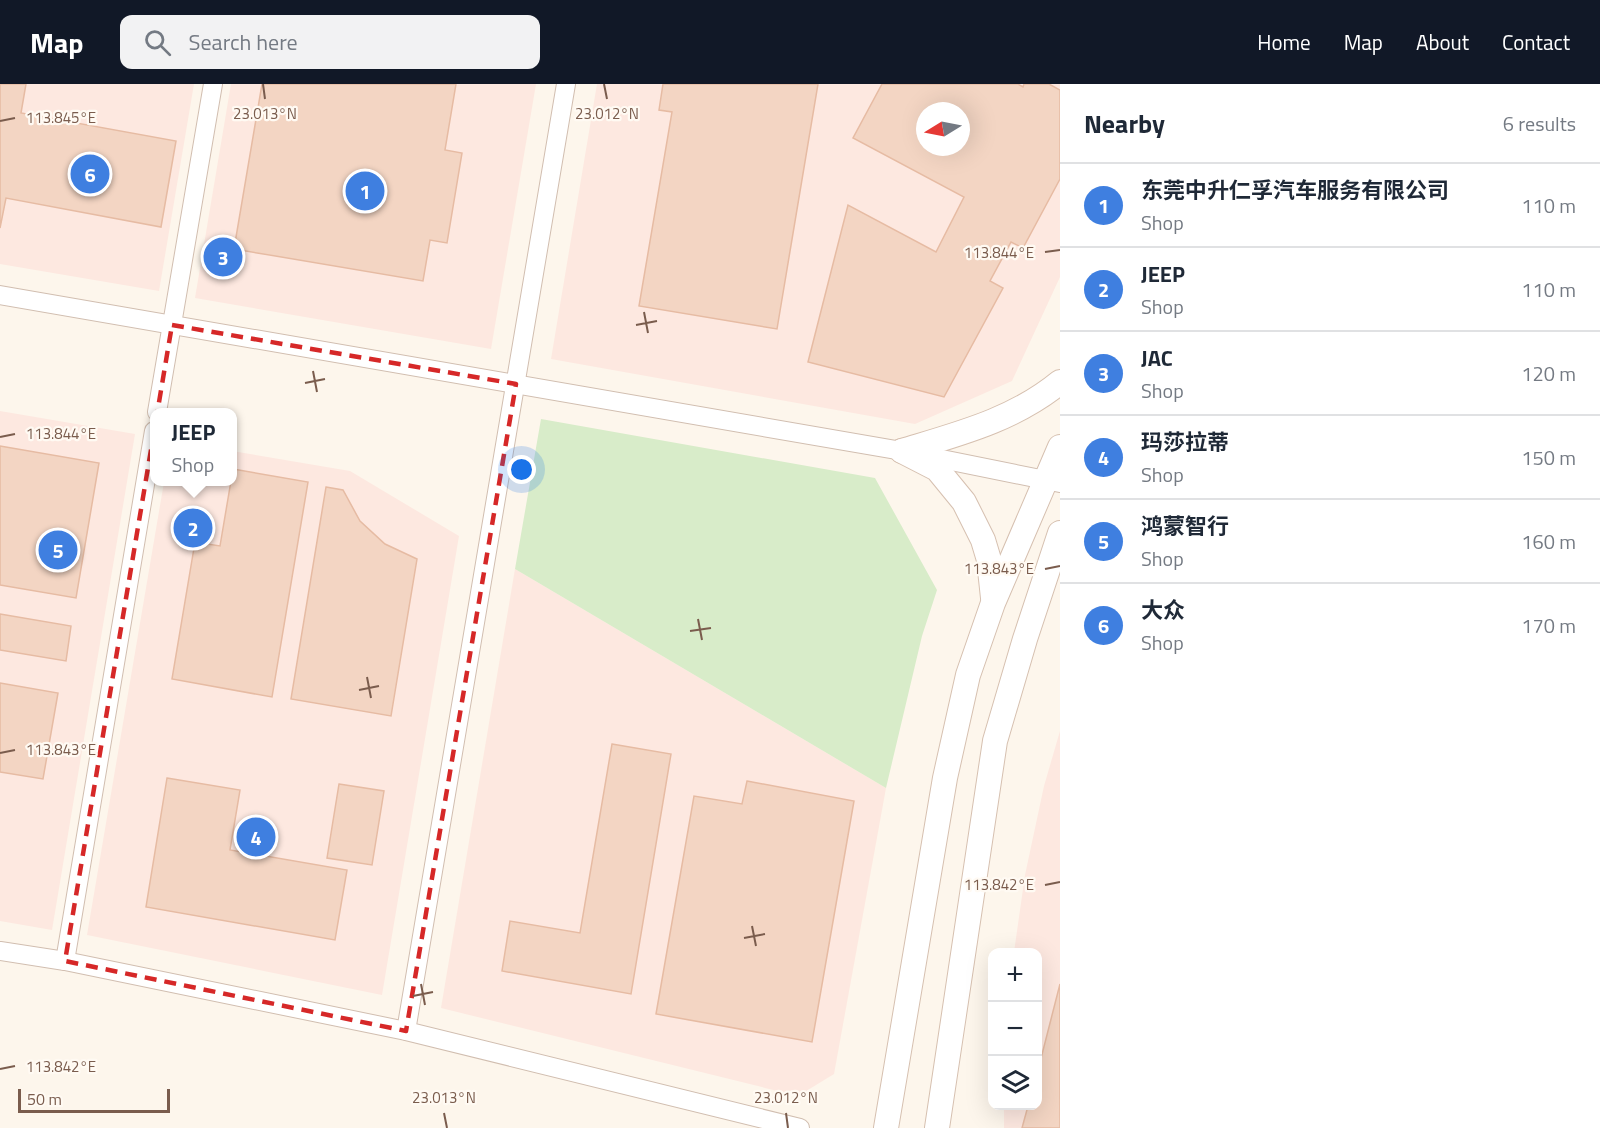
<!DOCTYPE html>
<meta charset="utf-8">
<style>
body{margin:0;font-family:"Titillium Web","Noto Sans SC",sans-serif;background:#f2f2f3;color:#1f2937}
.controls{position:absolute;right:18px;bottom:18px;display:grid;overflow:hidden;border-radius:12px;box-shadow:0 6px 24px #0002}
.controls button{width:54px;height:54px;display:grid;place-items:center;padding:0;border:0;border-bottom:2px solid #e0e1e3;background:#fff;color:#1f2937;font:30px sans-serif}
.compass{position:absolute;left:916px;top:18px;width:54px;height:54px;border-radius:50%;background:#fff;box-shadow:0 6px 24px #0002;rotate:260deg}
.scale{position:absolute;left:18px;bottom:15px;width:152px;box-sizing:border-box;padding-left:6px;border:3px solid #7a5c4d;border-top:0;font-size:16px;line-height:21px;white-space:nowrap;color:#7a5c4d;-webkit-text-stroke:4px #fffaf3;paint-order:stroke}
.you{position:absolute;left:522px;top:386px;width:21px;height:21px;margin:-15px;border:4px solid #fff;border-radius:50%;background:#1a73e8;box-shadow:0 0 0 9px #1a73e833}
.badge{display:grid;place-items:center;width:39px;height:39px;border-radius:50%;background:#111827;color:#fff;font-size:20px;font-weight:700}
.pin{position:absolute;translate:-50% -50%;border:3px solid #fff;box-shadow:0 2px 6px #0006}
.popup{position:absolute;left:150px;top:324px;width:87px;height:78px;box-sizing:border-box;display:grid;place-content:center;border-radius:12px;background:#fff;filter:drop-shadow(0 2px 4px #0005);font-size:20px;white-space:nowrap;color:#747a83}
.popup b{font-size:22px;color:#1f2937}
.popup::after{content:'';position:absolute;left:50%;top:100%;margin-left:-12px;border:12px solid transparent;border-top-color:#fff}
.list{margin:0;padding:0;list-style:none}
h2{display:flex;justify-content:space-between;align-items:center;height:78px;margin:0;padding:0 24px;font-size:26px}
h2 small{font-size:20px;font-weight:400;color:#747a83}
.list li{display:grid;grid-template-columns:39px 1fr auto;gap:18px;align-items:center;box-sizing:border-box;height:84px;padding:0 24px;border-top:2px solid #e0e1e3}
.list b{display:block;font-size:22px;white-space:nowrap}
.list p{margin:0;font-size:20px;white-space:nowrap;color:#747a83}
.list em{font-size:20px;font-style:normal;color:#747a83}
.icon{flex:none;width:33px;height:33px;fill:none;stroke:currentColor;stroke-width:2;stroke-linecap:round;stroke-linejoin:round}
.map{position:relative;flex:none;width:1060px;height:1044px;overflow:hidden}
header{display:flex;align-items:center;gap:36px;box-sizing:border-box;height:84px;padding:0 30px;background:#111827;color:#fff}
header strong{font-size:28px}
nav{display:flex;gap:33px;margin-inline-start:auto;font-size:21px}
.search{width:420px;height:54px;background:#f2f2f3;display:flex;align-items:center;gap:15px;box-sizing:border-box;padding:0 21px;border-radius:12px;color:#747a83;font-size:22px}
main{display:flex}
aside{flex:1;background:#fff}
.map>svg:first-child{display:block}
.commercial{fill:#fde8e0;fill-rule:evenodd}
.green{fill:#d8ecc9}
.building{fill:#f3d5c3;stroke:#e6bba3;stroke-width:1.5;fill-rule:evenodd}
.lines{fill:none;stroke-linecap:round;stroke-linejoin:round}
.street-casing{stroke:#d1beb0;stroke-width:20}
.secondary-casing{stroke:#d6c0b0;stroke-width:26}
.street{stroke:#fff;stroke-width:18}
.secondary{stroke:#fff;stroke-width:24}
.marked{fill:none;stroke:#d62828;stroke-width:4.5;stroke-dasharray:12 8;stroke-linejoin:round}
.ticks{fill:none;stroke:#7a5c4d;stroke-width:2}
.ticks-label{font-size:15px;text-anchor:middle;fill:#7a5c4d;stroke:#fffaf3;stroke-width:4.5;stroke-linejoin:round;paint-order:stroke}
</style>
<header>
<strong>Map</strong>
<div class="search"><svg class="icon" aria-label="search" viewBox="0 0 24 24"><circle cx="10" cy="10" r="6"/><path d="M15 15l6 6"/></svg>Search here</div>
<nav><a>Home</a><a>Map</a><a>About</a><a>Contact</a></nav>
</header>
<main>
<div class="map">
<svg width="1060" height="1044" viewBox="0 0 1060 1044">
<rect width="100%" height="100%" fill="#fdf6ec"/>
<g class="commercial">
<path d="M0 0H194L159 207 0 180Z"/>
<path d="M231 0H536L491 265 195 214Z"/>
<path d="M597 0H1060V193L1012 297 915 340 551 275ZM925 27H961V63H925Z"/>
<path d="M0 327 135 350 52 846 0 837Z"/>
<path d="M232 367 350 387 459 452 382 911 87 851 164 398H232Z"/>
<path d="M515 485 886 704 834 990 798 1012 441 924Z"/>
<path d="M1060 647V1044H1004V1022H1038V868H1014L1025 791 1044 702Z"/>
</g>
<path class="green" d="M541 335 875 394 937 506 922 552 886 704 515 485Z"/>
<g class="building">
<path d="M0 0H26L21 29 176 57 161 143 6 114 0 144Z"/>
<path d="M262 0H456L445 66 462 69 447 159 430 156 423 197 234 165Z"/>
<path d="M663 0H818L777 245 639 222 672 28 659 26Z"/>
<path d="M882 0H1018L1023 3 1024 0H1049L1060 6V95L1023 164 1011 158 990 197 1003 204 944 313 808 278 848 121 936 168 964 113 853 54ZM925 27H961V63H925Z"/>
<path d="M0 362 99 379 76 514 0 501Z"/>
<path d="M233 385 308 398 272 613 172 595 195 458 220 462Z"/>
<path d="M326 403 343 406 360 437 385 460 417 475 391 632 291 615Z"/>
<path d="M0 530 71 542 66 577 0 566Z"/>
<path d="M0 599 58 609 43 695 0 688Z"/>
<path d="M612 660 671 670 631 910 502 887 510 837 580 849Z"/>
<path d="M167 694 240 706 230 766 347 786 335 856 146 823Z"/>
<path d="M747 697 854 717 812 958 656 930 694 712 742 720Z"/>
<path d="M339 700 384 707 372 781 327 774Z"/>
<path d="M1060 900V1044H1022L1028 1022H1038V986Z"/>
</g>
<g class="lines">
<defs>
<g id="street">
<path d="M0 211 902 367 1060 399"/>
<path d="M157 328 213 0"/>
<path d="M0 867 65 877 406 947 800 1044"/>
<path d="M65 877 154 347"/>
<path d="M406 947 566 0"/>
</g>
<g id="secondary">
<path d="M902 367 937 385 964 418 983 456 989 476 993 514"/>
<path d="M902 367C958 350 1014 336 1060 298"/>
<path d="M886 1044 945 694 968 591 993 519 1060 363"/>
<path d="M937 1044 995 657 1025 555 1060 449"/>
</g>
</defs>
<use href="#street" class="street-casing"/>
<use href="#secondary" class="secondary-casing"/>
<use href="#street" class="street"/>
<use href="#secondary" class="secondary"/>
</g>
<path class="marked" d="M172 241 516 300 406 947 65 877Z"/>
<path class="ticks" d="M263 0 265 15M604 0 607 15M0 37 15 34M1045 168 1060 166M644 228 648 249M636 241 657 237M313 287 317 308M305 299 325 295M0 353 15 350M1045 485 1060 482M698 535 702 556M690 547 711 544M367 593 371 614M359 606 379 602M0 669 15 666M1045 801 1060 798M752 842 756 862M744 854 765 850M421 900 425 921M413 912 433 908M0 985 15 982M444 1029 447 1044M786 1029 788 1044"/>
<g class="ticks-label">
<text x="265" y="35">23.013°N</text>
<text x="607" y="35">23.012°N</text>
<text x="61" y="39">113.845°E</text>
<text x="999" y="174">113.844°E</text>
<text x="61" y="355">113.844°E</text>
<text x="999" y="490">113.843°E</text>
<text x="61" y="671">113.843°E</text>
<text x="999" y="806">113.842°E</text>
<text x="61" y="988">113.842°E</text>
<text x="444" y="1019">23.013°N</text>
<text x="786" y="1019">23.012°N</text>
</g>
</svg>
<div class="controls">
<button>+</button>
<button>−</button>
<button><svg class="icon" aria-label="layers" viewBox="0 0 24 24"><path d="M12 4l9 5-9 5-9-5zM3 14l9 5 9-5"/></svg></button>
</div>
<svg class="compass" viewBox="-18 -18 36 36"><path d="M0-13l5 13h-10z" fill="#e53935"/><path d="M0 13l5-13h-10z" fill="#747a83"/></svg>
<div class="scale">50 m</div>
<div class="you"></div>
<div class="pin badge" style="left:365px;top:107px;background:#3f7fe0">1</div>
<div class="pin badge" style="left:193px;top:444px;background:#3f7fe0">2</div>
<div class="popup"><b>JEEP</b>Shop</div>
<div class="pin badge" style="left:223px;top:173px;background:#3f7fe0">3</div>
<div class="pin badge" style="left:256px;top:753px;background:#3f7fe0">4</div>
<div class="pin badge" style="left:58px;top:466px;background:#3f7fe0">5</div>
<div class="pin badge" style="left:90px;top:90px;background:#3f7fe0">6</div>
</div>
<aside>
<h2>Nearby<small>6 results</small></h2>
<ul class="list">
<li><span class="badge" style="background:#3f7fe0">1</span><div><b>东莞中升仁孚汽车服务有限公司</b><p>Shop</p></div><em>110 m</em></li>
<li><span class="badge" style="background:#3f7fe0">2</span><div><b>JEEP</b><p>Shop</p></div><em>110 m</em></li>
<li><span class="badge" style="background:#3f7fe0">3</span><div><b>JAC</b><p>Shop</p></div><em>120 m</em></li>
<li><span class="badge" style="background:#3f7fe0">4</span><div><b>玛莎拉蒂</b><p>Shop</p></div><em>150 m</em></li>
<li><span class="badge" style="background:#3f7fe0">5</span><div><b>鸿蒙智行</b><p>Shop</p></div><em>160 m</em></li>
<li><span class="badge" style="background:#3f7fe0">6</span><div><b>大众</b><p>Shop</p></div><em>170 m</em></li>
</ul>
</aside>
</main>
